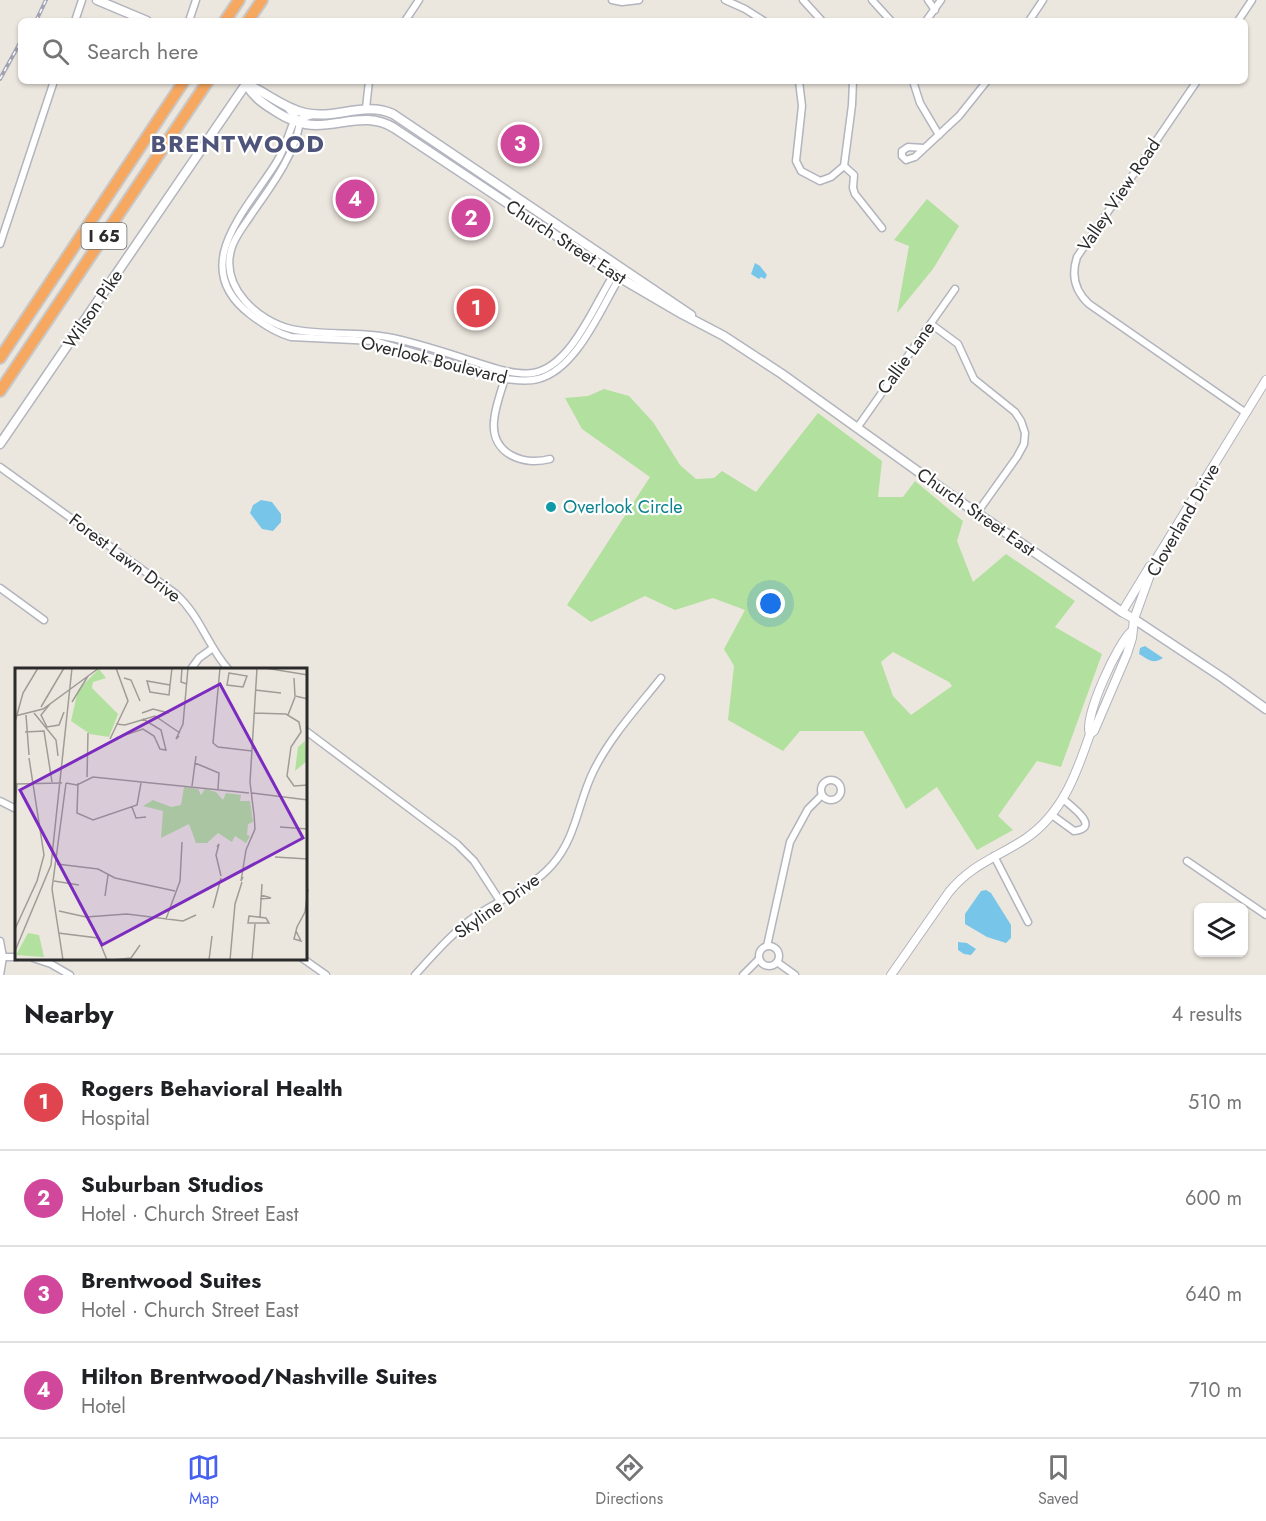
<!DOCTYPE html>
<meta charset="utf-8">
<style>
body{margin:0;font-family:Jost,sans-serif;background:#f2f2f2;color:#202124}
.controls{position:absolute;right:18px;bottom:18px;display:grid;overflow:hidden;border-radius:9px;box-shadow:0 2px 4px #0004}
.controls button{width:54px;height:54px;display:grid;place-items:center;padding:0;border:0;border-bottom:2px solid #e0e0e0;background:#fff;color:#202124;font:30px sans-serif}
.you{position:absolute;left:771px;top:604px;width:21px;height:21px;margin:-15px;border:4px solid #fff;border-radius:50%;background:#1a73e8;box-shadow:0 0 0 9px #1a73e833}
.badge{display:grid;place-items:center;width:39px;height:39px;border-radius:50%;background:#4760f1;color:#fff;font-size:20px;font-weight:700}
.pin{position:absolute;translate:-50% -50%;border:3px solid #fff;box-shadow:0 2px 6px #0006}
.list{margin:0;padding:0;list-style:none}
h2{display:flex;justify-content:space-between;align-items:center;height:78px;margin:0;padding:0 24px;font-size:26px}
h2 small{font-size:20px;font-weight:400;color:#757577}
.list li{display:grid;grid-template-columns:39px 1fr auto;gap:18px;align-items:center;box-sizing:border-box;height:96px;padding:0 24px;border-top:2px solid #e0e0e0}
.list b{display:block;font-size:22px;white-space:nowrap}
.list p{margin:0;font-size:20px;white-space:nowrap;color:#757577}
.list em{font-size:20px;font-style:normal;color:#757577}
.icon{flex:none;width:33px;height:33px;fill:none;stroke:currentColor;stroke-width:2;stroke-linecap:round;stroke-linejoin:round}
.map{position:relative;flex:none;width:1266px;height:975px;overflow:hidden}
.search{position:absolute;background:#fff;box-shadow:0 2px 4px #0004;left:18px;right:18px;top:18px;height:66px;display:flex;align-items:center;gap:15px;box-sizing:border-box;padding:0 21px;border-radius:9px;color:#757577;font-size:22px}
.sheet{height:462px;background:#fff}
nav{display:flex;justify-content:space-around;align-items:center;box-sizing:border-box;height:84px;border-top:2px solid #e0e0e0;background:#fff;font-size:16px;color:#757577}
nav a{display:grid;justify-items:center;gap:3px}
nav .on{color:#4760f1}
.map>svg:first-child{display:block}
.green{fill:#b2e09e;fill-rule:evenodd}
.water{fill:#77c6e9}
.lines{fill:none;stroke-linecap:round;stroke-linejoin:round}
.minor-casing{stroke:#b2b4be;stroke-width:9}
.tertiary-casing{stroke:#b2b4be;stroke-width:10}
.secondary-casing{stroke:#b2b4be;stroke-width:11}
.motorway-casing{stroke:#c8c8c8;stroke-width:14}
.minor{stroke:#fff;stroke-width:6}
.tertiary{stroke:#fff;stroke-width:8}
.secondary{stroke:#fff;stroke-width:8}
.motorway{stroke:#f6a760;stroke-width:10}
.rail-casing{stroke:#a1a3b5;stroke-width:4}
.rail{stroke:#fff;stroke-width:1.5;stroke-dasharray:4.5;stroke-linecap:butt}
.culture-dot{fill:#0f9aa8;stroke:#fff;stroke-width:2}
.labels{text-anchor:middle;stroke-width:4.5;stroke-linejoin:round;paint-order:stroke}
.shield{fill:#fff;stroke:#6b6b6b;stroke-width:1.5}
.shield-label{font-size:16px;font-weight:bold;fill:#2b2b2b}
.street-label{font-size:18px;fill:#2b2b2b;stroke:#fff}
.culture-label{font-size:18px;fill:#0d838f;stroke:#fff;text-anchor:start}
.district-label{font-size:24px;font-weight:bold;letter-spacing:1.5px;fill:#4e547a;stroke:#fff}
.inset-road{fill:none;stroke:#9f9c96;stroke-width:1.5}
.view{fill:#7b2cbf;fill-opacity:0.15;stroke:#7b2cbf;stroke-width:3}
.inset-edge{fill:none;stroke:#2b2b2b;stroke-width:3}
</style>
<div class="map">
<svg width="1266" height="975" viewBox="0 0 1266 975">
<rect width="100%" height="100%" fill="#ece7de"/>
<g class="green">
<path d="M927 199 959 226 933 269 897 313 909 246 894 240Z"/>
<path d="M604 389 629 396 653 422 680 465 696 479 714 478 722 471 756 492 818 413 882 461 878 497H903L915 481 963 521 957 541 973 582 1006 554 1075 601 1055 627 1102 654 1061 767 1037 761 998 816 1013 830 977 850 937 787 906 809 863 731H800L783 751 728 720 734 666 724 649 745 610 713 598 675 610 645 596 591 622 567 605 650 477 582 429 565 398 588 396ZM893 652 949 682 952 686 911 715 893 696 881 662Z"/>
</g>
<g class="water">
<path d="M755 263 760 266 767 275 765 279 761 277 759 279 751 274Z"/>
<path d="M261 500 272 502 281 514V522L273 531 262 529 250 513 253 505Z"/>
<path d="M1145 646 1163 658C1152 665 1148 659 1139 654L1140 648Z"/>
<path d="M986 890 991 893 1011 925V938L1006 943 987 937 965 924V914L981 891Z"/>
<path d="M958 942 967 943 976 949 971 955 964 954 958 950Z"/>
</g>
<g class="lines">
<defs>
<g id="minor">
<path d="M612 0 622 2 639 0"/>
<path d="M725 0 745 9 764 21"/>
<path d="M803 0 822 21"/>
<path d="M872 0 891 21"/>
<path d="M928 0 935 10"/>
<path d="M75 21 82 0"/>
<path d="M189 21 196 0"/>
<path d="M405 21 419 0"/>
<path d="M926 21 941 0"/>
<path d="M1029 21 1043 0"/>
<path d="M1238 21 1252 0"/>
<path d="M799 81 802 106 796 161 801 171 820 181 831 177 844 166 852 105 853 81"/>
<path d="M913 81 920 103 939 135"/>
<path d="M1197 81 1077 257C1071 275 1075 291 1089 304L1246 413"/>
<path d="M287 107 300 123C293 158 271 186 251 215 244 226 234 237 231 250 221 288 258 321 291 329 321 336 356 331 387 337 425 344 463 359 501 370 511 372 522 375 533 373 570 367 593 308 611 279L617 277"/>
<path d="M366 108 369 81"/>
<path d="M313 115 294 121C288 135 285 149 276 163 246 211 187 267 251 315 264 325 276 333 291 337L374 341 505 379C516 380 527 382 538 379 575 370 599 313 617 282L615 278"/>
<path d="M924 148 908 147 902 151V156L906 160 915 157 959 116 987 81"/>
<path d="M844 166 854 175 853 188 855 194 882 228"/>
<path d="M0 244 54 81"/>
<path d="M931 324 958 344 974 379 1015 412 1021 421 1025 433 1024 444 1017 457 977 513"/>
<path d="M506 375C502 389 495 406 494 421 491 454 523 466 550 459"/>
<path d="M857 428 955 289"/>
<path d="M0 467 176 594C201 617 207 645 228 669"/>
<path d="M0 588 44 620"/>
<path d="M191 669 199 658 213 648"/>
<path d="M306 731 457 844 474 861 500 901"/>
<circle cx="831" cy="790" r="10"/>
<path d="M0 801 16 809"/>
<path d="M1052 815 1074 831C1102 828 1071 806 1063 799"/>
<path d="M994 856 1028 922"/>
<path d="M1187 861 1266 915"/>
<path d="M0 941 3 957 0 975"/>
<circle cx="769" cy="956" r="10"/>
<path d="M767 946 790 842 808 809 822 795"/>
<path d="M3 957H16"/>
<path d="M33 958 51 964 70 975"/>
<path d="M302 958 326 975"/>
<path d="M777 962 795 975"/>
<path d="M415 975C434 954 454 931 477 915 502 898 532 888 552 865 577 837 578 801 594 770 611 736 638 707 661 678"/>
<path d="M743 975 759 959"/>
</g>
<g id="tertiary">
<path d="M1134 619 1122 612 1150 566"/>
<path d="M1090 734C1083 718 1118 642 1132 631"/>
<path d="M891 975 949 892C972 864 996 858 1025 839 1062 814 1076 775 1090 734L1094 731 1127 654 1132 638 1134 619 1155 561 1266 380"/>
</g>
<g id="secondary">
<path d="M97 0 147 21"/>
<path d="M246 84C253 96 261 102 272 109 285 118 300 125 316 125 344 125 368 112 394 128L617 276 682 314 724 336 782 374 955 498 1122 612"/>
<path d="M246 84C266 92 283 108 305 113 335 120 364 101 393 114L691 315"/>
<path d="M0 444 246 84"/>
<path d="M1134 619 1223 678 1266 709"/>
</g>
<g id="motorway">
<path d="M225 21 239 0"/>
<path d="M248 21 262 0"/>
<path d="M0 358 184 81"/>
<path d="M0 391 208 81"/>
</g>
</defs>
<use href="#minor" class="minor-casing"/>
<use href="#tertiary" class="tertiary-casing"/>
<use href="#secondary" class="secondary-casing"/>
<use href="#motorway" class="motorway-casing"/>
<use href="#minor" class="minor"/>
<use href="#tertiary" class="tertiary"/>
<use href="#secondary" class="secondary"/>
<use href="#motorway" class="motorway"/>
<defs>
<g id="rail">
<path d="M36 21 46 0"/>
<path d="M0 79 21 41"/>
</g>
</defs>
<use href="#rail" class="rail-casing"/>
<use href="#rail" class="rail"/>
</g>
<circle class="culture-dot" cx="551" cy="507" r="6"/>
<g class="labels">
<rect class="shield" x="81.5" y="223" width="45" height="26" rx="4.5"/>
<g class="shield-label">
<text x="104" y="242">I 65</text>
</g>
<g class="street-label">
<text transform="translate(1119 195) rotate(-56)" y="6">Valley View Road</text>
<text transform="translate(566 242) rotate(33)" y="6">Church Street East</text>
<text transform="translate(93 309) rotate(-56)" y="6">Wilson Pike</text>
<text transform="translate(906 358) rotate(-54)" y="6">Callie Lane</text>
<text transform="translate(434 360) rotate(14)" y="6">Overlook Boulevard</text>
<text transform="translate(976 512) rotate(35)" y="6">Church Street East</text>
<text transform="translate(1183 520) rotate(-60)" y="6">Cloverland Drive</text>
<text transform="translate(125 558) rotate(37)" y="6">Forest Lawn Drive</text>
<text transform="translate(497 906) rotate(-35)" y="6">Skyline Drive</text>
</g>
<g class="culture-label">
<text x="563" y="513">Overlook Circle</text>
</g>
<g class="district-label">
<text x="238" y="152">BRENTWOOD</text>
</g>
</g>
<g transform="translate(15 668)">
<rect width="292" height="292" fill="#ece7de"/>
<path d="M84 1 91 10 78 14 77 20 103 46 94 69 75 66 56 53 63 22ZM290 73 292 93 280 103 283 79ZM169 119 183 121 186 127 190 121 201 124 208 132 211 125 226 127 225 133H235L238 154 233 156 232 167 235 168 231 175 220 168 217 174 203 165 192 175H181L174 156 146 170 148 143 128 138 138 132 156 139 166 137ZM13 265 24 267 29 289 1 287Z" fill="#b2e09e"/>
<path class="inset-road" d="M167 0 166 14 172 16M205 0 198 75 203 79 237 83M250 0 293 7M214 5 232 8 228 19 212 17ZM109 10 116 12 125 33M279 10 280 28 293 31M155 17 132 13 135 24 154 27 155 17 157 0M240 22 266 25M57 34 73 8M35 36 26 47 32 59 44 57 49 44M26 39 49 0M19 45 41 72 43 88M127 45 138 41 154 45M239 45 271 46 284 54 286 64 276 79 272 108 279 118 293 117M11 47 14 87M273 47 280 29M0 48 28 41 84 0M0 54 8 25 23 0M101 56 110 57 140 48 165 65M10 64 29 63 37 114M164 68 161 71 168 56 173 0M101 70 128 61 139 68 145 81 151 82 146 62 128 51M95 71 113 33 101 0M180 95 204 105 203 121M72 109 73 65M51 115 62 117 78 109 234 125M63 115 62 145 78 152 122 137 126 115M0 116 47 115M177 118 181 88M237 125 293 132M0 138 2 116M117 139 121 150 131 149M239 147 235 114 242 0M265 159 293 161M202 179 204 176 201 187 206 208M260 189 293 191M42 196 83 201 100 210 160 223M228 209 226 213 231 182 240 161 239 146M39 213 64 217M90 228 93 207M245 231 256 230 246 227M198 240 206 210M44 243 71 249 112 246 168 253 181 247M234 248 251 250 254 255H233ZM245 249 247 216M151 251 165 213 167 174M0 261 22 213 29 187 14 90M281 263 286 273 279 271 282 259 290 244 293 221M43 265 83 270 92 292M0 283 36 197 57 0M48 292 37 221 51 115M97 292 116 290 125 277M194 292 197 268M215 292 220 236 227 214M237 292 240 256"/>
<path class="view" d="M205 16 288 170 87 277 5 122Z"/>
<rect width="292" height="292" class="inset-edge"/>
</g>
</svg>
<div class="controls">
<button><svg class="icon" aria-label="layers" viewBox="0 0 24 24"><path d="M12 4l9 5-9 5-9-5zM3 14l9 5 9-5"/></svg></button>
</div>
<div class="you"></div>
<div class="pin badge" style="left:476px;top:308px;background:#e0444e">1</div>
<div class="pin badge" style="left:471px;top:218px;background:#d1479c">2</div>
<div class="pin badge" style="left:520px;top:144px;background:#d1479c">3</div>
<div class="pin badge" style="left:355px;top:199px;background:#d1479c">4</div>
<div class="search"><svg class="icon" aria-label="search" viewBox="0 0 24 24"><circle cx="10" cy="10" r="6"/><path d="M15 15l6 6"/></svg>Search here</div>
</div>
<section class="sheet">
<h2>Nearby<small>4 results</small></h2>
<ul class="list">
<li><span class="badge" style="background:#e0444e">1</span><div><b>Rogers Behavioral Health</b><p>Hospital</p></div><em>510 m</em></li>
<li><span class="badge" style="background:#d1479c">2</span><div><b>Suburban Studios</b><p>Hotel · Church Street East</p></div><em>600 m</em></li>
<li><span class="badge" style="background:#d1479c">3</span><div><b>Brentwood Suites</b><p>Hotel · Church Street East</p></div><em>640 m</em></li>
<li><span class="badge" style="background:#d1479c">4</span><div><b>Hilton Brentwood/Nashville Suites</b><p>Hotel</p></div><em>710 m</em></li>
</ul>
</section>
<nav>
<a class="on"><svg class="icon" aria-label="map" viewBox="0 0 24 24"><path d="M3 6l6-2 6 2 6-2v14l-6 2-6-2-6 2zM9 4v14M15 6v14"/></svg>Map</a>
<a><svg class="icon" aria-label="directions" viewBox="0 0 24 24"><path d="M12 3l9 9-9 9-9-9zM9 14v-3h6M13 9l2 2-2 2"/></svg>Directions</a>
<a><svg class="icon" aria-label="saved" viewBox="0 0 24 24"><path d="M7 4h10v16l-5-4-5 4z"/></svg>Saved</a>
</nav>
